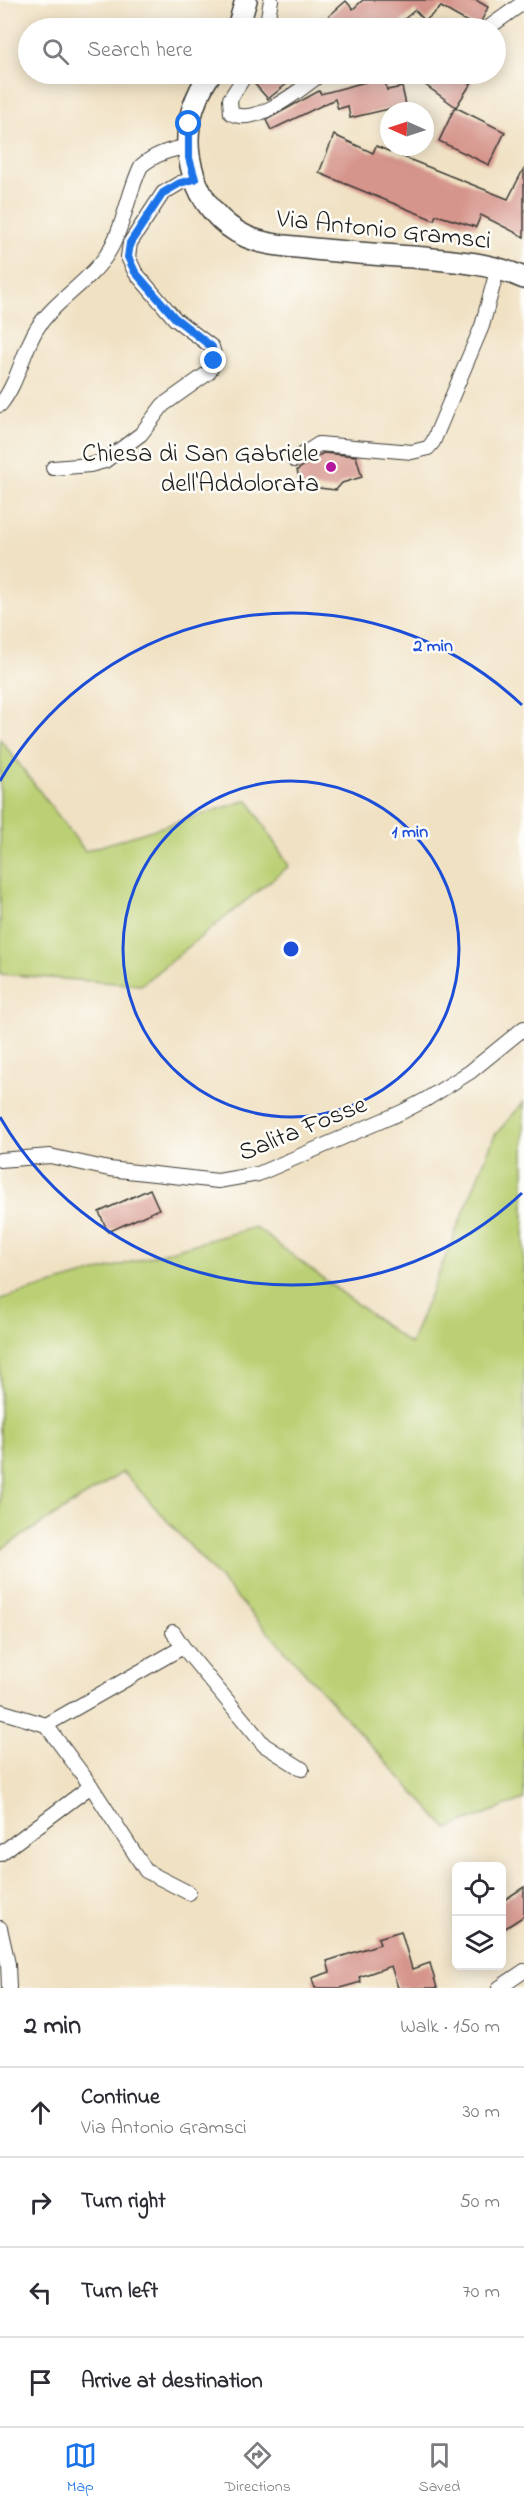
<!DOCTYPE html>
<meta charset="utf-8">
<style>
body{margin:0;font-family:"Indie Flower",sans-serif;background:#f2f2f3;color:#2b2b33}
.controls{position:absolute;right:18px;bottom:18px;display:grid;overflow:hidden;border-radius:9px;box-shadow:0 3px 15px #0003}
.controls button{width:54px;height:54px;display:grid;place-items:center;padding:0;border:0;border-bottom:2px solid #e1e1e2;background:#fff;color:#2b2b33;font:30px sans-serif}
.compass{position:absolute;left:380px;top:102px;width:54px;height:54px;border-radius:50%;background:#fff;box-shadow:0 3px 15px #0003;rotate:273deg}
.stop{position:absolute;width:18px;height:18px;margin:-14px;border:4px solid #1a73e8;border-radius:50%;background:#fff}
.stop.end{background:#1a73e8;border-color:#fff;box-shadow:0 2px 6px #0008}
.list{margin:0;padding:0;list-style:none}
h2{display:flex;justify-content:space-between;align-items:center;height:78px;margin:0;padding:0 24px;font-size:26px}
h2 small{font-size:20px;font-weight:400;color:#7c7c81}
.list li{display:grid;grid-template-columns:39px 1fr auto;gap:18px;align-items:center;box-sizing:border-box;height:90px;padding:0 24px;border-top:2px solid #e1e1e2}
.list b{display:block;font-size:22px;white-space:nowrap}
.list p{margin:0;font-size:20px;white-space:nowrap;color:#7c7c81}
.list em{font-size:20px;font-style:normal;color:#7c7c81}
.icon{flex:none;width:33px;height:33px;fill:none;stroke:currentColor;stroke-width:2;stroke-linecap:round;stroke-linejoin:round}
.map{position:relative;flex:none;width:524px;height:1988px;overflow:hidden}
.search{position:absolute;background:#fff;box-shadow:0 3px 15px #0003;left:18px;right:18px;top:18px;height:66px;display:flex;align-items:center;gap:15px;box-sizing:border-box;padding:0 21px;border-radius:33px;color:#7c7c81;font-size:22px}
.sheet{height:438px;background:#fff}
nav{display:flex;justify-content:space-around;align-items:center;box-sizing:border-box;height:84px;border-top:2px solid #e1e1e2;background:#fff;font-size:16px;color:#7c7c81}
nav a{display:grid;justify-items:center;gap:3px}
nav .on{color:#1a73e8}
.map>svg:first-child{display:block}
.green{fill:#bbd074;stroke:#6c7648;stroke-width:1.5}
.building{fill:#d6958c}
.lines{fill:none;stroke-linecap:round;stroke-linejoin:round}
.street-casing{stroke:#3c3a35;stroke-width:16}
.primary-casing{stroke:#3c3a35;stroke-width:24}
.street{stroke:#fff;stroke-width:14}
.primary{stroke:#fff;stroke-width:21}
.route{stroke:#1a73e8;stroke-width:8}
.ring{fill:none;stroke:#1d4ed8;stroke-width:3}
.poi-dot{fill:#b5179e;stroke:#fdfcf7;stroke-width:2}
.labels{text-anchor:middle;stroke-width:5;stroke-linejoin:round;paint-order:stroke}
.street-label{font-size:26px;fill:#1c1c1c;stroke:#fdfcf7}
.poi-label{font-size:26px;fill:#1c1c1c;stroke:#fdfcf7;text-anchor:end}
.centre{fill:#1d4ed8;stroke:#fdfcf7;stroke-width:3}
.ring-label{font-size:18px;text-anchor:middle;font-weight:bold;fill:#1d4ed8;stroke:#fdfcf7;stroke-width:5;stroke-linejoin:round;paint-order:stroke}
</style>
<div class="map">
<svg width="524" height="1988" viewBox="0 0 524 1988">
<rect width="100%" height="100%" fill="#fdfcf7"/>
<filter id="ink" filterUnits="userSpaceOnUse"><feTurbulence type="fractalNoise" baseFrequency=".0167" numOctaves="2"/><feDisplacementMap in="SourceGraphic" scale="12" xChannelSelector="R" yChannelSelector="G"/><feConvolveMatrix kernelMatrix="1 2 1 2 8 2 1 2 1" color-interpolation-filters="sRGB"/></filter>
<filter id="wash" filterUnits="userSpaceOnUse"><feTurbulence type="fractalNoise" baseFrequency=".008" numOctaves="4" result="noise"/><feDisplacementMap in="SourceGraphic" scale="24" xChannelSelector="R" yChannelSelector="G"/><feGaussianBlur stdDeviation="1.35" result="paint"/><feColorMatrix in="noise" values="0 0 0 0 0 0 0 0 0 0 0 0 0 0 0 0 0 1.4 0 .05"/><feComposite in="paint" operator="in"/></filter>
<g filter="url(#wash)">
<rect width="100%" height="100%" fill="#f0e1c3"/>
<g class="green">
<path d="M0 739 85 851 248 800 289 866 141 985 0 974Z"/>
<path d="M524 1102V1799L447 1829 123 1472 0 1550V1299L255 1227 410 1344 495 1135Z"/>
</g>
<g id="blocks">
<g class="building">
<path d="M363 0H476L488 7 478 28 441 7 425 21 415 10 394 28H315L346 1 353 9Z"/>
<path d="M263 74H299L268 99 253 82Z"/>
<path d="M410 74H466L474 79 456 107Z"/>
<path d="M384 77 387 90 402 87 406 105 350 118 348 106 338 109 335 99 271 130 266 120 319 91 321 94Z"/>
<path d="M455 107 505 132 489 165 439 141Z"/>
<path d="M334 135 373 153 376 146 508 199 524 168V237L481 215 476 227 436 215 434 220 319 173Z"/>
<path d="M323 453 356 456 362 477 342 483 336 490 301 486 297 470Z"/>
<path d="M150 1189 159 1209 108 1232 99 1212Z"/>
<path d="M524 1887V1916L501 1931V1902Z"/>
<path d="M401 1931 412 1969 430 1963 437 1988H398L391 1966 359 1977 361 1982 340 1988H315L312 1978 330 1972 327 1961 380 1944 378 1938Z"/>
</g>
</g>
</g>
<g filter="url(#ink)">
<use href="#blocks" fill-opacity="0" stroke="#3c3a35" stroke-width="1.5"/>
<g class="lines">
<defs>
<g id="street">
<path d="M266 28 271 0"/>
<path d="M488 28 524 2"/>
<path d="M246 74 230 99 231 113C255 128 302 88 321 74"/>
<path d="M0 405C18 383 22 354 36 330 54 301 87 284 106 256 124 229 127 195 141 166 155 154 170 149 188 147"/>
<path d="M294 460 319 444 412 452 428 448 433 442 482 326 498 267"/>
<path d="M53 468 90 465 105 461 141 434 163 405 208 373C214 364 216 358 212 347L175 319 135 272 128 257 130 243 163 193 180 183 195 179"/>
<path d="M0 1160 50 1156 109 1169 218 1181 258 1174 402 1112 425 1100 470 1072 524 1028"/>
<path d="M173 1632 183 1647"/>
<path d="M0 1711 46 1725"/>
<path d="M91 1786 46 1725 183 1647 264 1745 302 1769"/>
<path d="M0 1854 91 1786 146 1871 189 1893"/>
<path d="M0 1928 8 1964 9 1988"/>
<path d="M499 1988 524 1971"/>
</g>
<g id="primary">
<path d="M238 28 246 0"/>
<path d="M210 74C190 104 182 138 193 173 201 201 220 225 247 237 268 246 291 246 314 249 347 252 380 255 413 257 453 261 488 262 524 278"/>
</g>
</defs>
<use href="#street" class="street-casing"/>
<use href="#primary" class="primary-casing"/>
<use href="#street" class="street"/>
<use href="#primary" class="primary"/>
</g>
</g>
<g class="lines" filter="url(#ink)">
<path class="route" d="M189 124V158L195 179 180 183 163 193 130 243 128 257 135 272 175 318 212 347 214 361"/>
</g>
<g class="ring">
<circle cx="291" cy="949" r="168"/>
<path d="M522 1193A336 336 0 0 1 0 1117M0 781A336 336 0 0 1 522 705"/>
</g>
<circle class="poi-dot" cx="331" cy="467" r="6"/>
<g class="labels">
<g class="street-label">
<text transform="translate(384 228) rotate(6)" y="9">Via Antonio Gramsci</text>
<text transform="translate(302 1127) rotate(-22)" y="9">Salita Fosse</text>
</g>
<g class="poi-label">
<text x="319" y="461">Chiesa di San Gabriele<tspan x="319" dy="30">dell'Addolorata</tspan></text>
</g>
</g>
<circle cx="291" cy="949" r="9" class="centre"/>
<g class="ring-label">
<text x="433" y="651">2 min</text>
<text x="410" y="837">1 min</text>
</g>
</svg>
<div class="controls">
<button><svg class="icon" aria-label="locate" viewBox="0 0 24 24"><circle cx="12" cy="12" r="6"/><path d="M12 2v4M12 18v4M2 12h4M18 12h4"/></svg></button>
<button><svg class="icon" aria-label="layers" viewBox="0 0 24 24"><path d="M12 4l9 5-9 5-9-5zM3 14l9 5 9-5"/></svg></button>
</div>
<svg class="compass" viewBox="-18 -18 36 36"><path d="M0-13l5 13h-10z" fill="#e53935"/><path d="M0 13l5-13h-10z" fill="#7c7c81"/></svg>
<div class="stop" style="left:189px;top:124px"></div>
<div class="stop end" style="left:214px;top:361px"></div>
<div class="search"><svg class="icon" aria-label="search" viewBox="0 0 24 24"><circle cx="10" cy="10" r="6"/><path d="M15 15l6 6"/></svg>Search here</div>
</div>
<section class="sheet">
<h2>2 min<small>Walk · 150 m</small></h2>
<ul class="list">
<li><svg class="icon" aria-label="ahead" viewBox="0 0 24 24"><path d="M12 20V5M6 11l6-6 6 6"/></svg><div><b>Continue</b><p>Via Antonio Gramsci</p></div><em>30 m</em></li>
<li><svg class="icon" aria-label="right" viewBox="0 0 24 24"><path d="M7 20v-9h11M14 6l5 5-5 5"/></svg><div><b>Turn right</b></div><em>50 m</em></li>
<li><svg class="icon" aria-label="left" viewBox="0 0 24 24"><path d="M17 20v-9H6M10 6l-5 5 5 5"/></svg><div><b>Turn left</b></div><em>70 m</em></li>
<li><svg class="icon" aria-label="arrive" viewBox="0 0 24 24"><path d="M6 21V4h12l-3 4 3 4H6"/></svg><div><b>Arrive at destination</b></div></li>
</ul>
</section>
<nav>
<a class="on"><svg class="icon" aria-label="map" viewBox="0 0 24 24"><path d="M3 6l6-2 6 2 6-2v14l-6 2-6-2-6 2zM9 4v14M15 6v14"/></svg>Map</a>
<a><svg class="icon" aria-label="directions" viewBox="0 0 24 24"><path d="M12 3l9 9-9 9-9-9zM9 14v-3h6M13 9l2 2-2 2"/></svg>Directions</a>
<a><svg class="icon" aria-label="saved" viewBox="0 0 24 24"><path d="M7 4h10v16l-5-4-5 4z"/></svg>Saved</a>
</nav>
